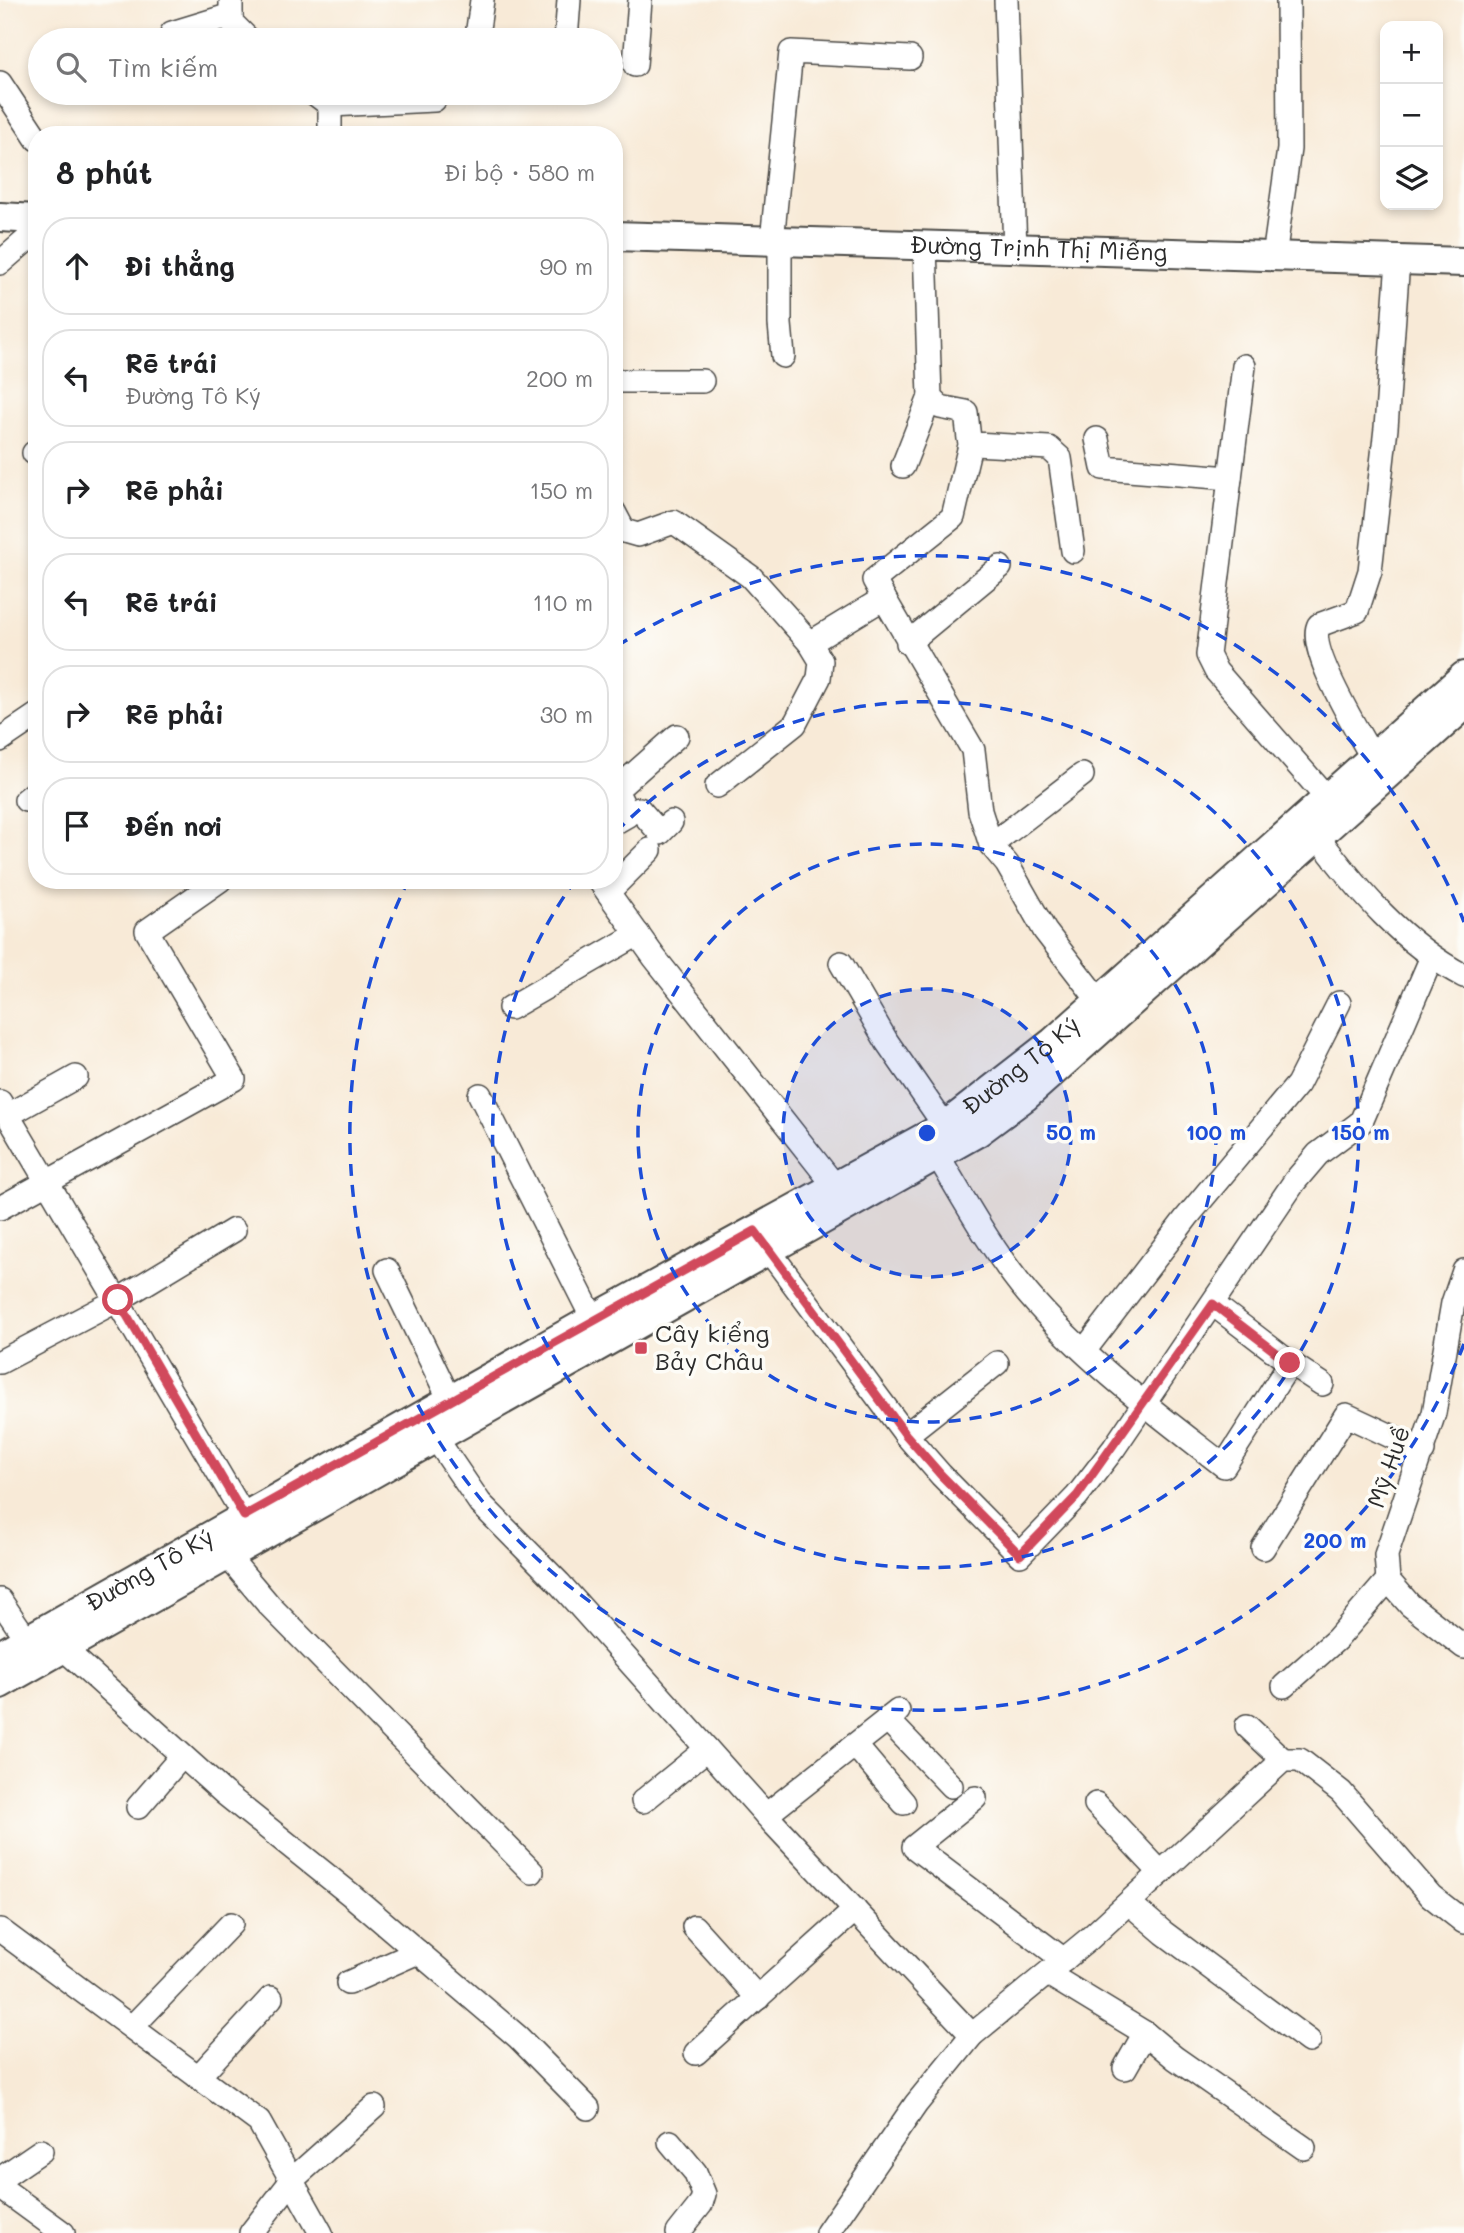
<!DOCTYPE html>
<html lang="vi">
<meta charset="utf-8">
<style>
body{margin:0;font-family:Mali,sans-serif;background:#f6f6f6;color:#202124}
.controls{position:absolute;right:21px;top:21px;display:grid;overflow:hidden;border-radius:14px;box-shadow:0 4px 10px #0003}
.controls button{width:63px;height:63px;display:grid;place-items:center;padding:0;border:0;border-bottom:2px solid #e0e0e0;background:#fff;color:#202124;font:35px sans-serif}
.stop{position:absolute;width:21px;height:21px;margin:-16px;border:5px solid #d1495b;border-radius:50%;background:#fff}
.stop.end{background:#d1495b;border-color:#fff;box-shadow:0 2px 7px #0008}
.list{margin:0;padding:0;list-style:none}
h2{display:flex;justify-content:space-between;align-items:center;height:91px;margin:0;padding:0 28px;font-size:30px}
h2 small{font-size:23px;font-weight:400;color:#757577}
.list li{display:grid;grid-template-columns:46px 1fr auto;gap:21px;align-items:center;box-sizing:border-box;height:98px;margin:0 14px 14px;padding:0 14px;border:2px solid #e0e0e0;border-radius:28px}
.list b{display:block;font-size:26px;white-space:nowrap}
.list p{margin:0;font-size:23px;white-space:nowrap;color:#757577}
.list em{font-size:23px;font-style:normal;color:#757577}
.icon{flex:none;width:38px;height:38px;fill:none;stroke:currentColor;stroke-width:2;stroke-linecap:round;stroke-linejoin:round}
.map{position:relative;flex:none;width:1464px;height:2233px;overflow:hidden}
.search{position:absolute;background:#fff;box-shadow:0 4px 10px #0003;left:28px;top:28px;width:595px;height:77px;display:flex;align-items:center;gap:18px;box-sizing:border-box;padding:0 24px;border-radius:38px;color:#757577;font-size:26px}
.panel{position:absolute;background:#fff;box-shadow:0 4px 10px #0003;left:28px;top:126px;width:595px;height:763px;border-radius:28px}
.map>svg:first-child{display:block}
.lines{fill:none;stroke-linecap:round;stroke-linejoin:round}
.minor-casing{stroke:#4a4845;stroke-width:26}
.major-casing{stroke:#4a4845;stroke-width:32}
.minor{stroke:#fff;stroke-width:23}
.major{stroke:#fff;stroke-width:28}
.route{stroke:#d1495b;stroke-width:9}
.ring{fill:none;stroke:#1d4ed8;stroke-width:3.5;stroke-dasharray:12 9}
.poi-dot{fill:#d1495b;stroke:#fdfcf7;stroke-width:2.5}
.labels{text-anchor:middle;stroke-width:7;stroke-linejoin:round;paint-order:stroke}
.street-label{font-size:24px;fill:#2b2b2b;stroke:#fdfcf7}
.poi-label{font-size:24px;fill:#2b2b2b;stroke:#fdfcf7;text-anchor:start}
.centre{fill:#1d4ed8;stroke:#fdfcf7;stroke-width:3.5}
.ring-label{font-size:21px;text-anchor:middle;font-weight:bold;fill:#1d4ed8;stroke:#fdfcf7;stroke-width:7;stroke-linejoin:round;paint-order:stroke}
</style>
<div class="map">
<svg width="1464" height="2233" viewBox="0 0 1464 2233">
<rect width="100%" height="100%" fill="#fdfcf7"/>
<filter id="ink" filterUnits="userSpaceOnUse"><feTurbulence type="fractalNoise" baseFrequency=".0143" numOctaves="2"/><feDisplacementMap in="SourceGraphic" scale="14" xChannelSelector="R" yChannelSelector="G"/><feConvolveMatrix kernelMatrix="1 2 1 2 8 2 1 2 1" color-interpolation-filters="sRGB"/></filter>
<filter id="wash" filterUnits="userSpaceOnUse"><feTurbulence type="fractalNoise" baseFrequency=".00686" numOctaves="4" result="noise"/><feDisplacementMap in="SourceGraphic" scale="28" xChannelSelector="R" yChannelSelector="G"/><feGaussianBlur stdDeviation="1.57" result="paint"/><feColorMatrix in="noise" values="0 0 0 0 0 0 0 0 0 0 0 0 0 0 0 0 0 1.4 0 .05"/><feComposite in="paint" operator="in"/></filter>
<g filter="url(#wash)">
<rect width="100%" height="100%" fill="#f8ead7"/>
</g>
<g filter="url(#ink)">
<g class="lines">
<defs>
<g id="minor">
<path d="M1006 0 1015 249"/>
<path d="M231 2V22L249 40"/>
<path d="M478 29 482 0"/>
<path d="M172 33 231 15"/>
<path d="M566 40 569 0"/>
<path d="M635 65 640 0"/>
<path d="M0 83 37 139"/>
<path d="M314 93 330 105V135"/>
<path d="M330 105 434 100"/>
<path d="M772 241 791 52 910 58"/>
<path d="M780 241V324L783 356"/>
<path d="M925 246 930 397 940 407 966 412 969 439 974 444 1049 448 1060 458 1073 551"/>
<path d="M1274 257 1289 149 1288 0"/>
<path d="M0 263 37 231"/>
<path d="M1244 366 1208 655 1216 671 1326 797"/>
<path d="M614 381H702"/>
<path d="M1097 439 1103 468 1230 478"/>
<path d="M34 453 37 455"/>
<path d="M903 466 930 397"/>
<path d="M614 512 624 531"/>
<path d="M624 531 638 535 674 522 751 577 810 643 884 598 973 750 980 811 991 845 1007 864 1045 931 1099 1001"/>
<path d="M884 598 874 580 953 517 971 441"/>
<path d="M908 643 1000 567"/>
<path d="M0 740 37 715"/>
<path d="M1372 757C1359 733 1306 648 1319 625L1357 611 1370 571 1386 428 1398 260"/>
<path d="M717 786 795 724 819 678 821 661 810 643"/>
<path d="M26 800 37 791"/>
<path d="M639 809 660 833 671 822"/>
<path d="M614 823 628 815 616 790 677 736"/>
<path d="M1317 836C1358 890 1403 944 1464 976"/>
<path d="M991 845 1082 775"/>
<path d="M599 880 654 957 835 1186"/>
<path d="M608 892 650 850"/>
<path d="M841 963 887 1042 945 1126"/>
<path d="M510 1008 638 934"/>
<path d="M480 1095 593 1319"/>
<path d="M0 1102 244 1516"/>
<path d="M8 1115 76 1077"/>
<path d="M938 1156C966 1203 993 1252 1028 1294 1084 1360 1156 1413 1224 1466L1290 1363 1213 1304"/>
<path d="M0 1208 234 1079 147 931 220 880"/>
<path d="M758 1236 906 1435 941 1475 1020 1555 1077 1496 1114 1448 1295 1181 1318 1154 1361 1122 1431 959"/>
<path d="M387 1270 450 1400"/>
<path d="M1464 1271 1453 1303 1434 1413 1386 1555 1388 1580 1410 1605 1464 1647"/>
<path d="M1084 1351 1187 1217 1298 1084 1339 1003"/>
<path d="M0 1362 118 1300 234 1230"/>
<path d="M1290 1363 1322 1384"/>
<path d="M906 1435 997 1363"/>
<path d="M435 1437 480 1503 559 1583 775 1825 972 2035"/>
<path d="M1263 1548 1346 1415 1423 1451"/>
<path d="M226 1554 269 1605 532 1872"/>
<path d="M0 1600 27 1640"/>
<path d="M63 1648 224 1793 350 1894 518 2037 588 2108"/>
<path d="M1284 1686 1337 1639 1388 1580"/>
<path d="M887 1719 951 1786"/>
<path d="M1247 1726 1283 1760"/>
<path d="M855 1745 904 1803"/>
<path d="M975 1798 914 1847 1064 1960"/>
<path d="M643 1801 707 1749"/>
<path d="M1096 1804 1161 1873"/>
<path d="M138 1807 182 1756"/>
<path d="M766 1815 898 1711"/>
<path d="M1129 1903 1164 1933 1309 2041"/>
<path d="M694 1927 758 1998"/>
<path d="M0 1930 259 2122 321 2233"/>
<path d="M1048 1974 1145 2033 1125 2068"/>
<path d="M348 1983 418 1952"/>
<path d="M132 2027 231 1924"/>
<path d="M1145 2033 1175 2058 1304 2148"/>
<path d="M696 2053 855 1910"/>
<path d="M198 2077 271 1998"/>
<path d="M670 2142 695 2172 704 2194 701 2204 678 2233"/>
<path d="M0 2179 41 2151"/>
<path d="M0 2187 63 2233"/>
<path d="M251 2233 293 2179 374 2107"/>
<path d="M827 2233 916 2104 972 2035 1089 1939 1283 1760H1300L1341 1792 1431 1896 1464 1922"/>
</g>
<g id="major">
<path d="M0 217 37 219"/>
<path id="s1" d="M614 236 1464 262"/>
<path id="s2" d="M0 1655 593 1319 945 1126 1053 1042 1464 676"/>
<path d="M0 1684 978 1132 1025 1097 1464 706"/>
</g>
</defs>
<use href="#minor" class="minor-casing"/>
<use href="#major" class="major-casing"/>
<use href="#minor" class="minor"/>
<use href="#major" class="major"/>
</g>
</g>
<g class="lines" filter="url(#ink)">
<path class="route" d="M118 1300 244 1516 755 1231 906 1435 941 1475 1020 1555 1077 1496 1213 1304 1290 1363"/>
</g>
<circle cx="927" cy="1133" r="144" fill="#1d4ed8" fill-opacity=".12"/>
<g class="ring">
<circle cx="927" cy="1133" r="144"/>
<circle cx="927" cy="1133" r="289"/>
<path d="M616 832A433 433 0 1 1 574 882"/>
<path d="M1464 1344A577 577 0 1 1 406 885M617 646A577 577 0 0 1 1464 922"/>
</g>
<rect class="poi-dot" x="634" y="1341" width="14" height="14" rx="3.5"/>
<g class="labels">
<g class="street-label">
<text dy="8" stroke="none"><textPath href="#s1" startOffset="425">Đường Trịnh Thị Miếng</textPath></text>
<text dy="8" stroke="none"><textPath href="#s2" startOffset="1180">Đường Tô Ký</textPath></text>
<text transform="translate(1389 1467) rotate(-71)" y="8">Mỹ Huề</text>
<text dy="8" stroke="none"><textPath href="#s2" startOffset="172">Đường Tô Ký</textPath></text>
</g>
<g class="poi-label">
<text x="655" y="1342">Cây kiểng<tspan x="655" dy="28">Bảy Châu</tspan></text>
</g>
</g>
<circle cx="927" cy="1133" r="10" class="centre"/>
<g class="ring-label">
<text x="1071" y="1140">50 m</text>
<text x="1216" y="1140">100 m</text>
<text x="1360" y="1140">150 m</text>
<text x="1335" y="1548">200 m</text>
</g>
</svg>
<div class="controls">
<button>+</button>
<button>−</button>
<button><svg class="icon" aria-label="layers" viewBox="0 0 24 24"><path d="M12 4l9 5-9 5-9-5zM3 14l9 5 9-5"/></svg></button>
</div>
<div class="stop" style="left:118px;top:1300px"></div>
<div class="stop end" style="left:1290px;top:1363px"></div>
<div class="search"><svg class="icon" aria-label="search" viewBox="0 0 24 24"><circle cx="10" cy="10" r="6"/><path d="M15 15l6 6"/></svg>Tìm kiếm</div>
<section class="panel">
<h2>8 phút<small>Đi bộ · 580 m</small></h2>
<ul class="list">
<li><svg class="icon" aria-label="ahead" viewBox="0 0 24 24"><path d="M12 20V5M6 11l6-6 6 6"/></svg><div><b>Đi thẳng</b></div><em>90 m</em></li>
<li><svg class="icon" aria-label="left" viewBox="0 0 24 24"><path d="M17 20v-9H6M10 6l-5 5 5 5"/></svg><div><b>Rẽ trái</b><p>Đường Tô Ký</p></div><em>200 m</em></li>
<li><svg class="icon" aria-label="right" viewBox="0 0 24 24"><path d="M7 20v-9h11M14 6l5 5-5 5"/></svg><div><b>Rẽ phải</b></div><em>150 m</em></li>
<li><svg class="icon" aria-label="left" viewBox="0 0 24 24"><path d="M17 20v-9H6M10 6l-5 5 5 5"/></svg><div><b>Rẽ trái</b></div><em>110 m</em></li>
<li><svg class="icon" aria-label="right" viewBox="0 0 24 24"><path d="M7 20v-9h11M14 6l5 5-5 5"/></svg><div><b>Rẽ phải</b></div><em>30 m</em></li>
<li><svg class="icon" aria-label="arrive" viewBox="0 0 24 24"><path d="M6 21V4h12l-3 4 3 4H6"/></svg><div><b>Đến nơi</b></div></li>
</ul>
</section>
</div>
